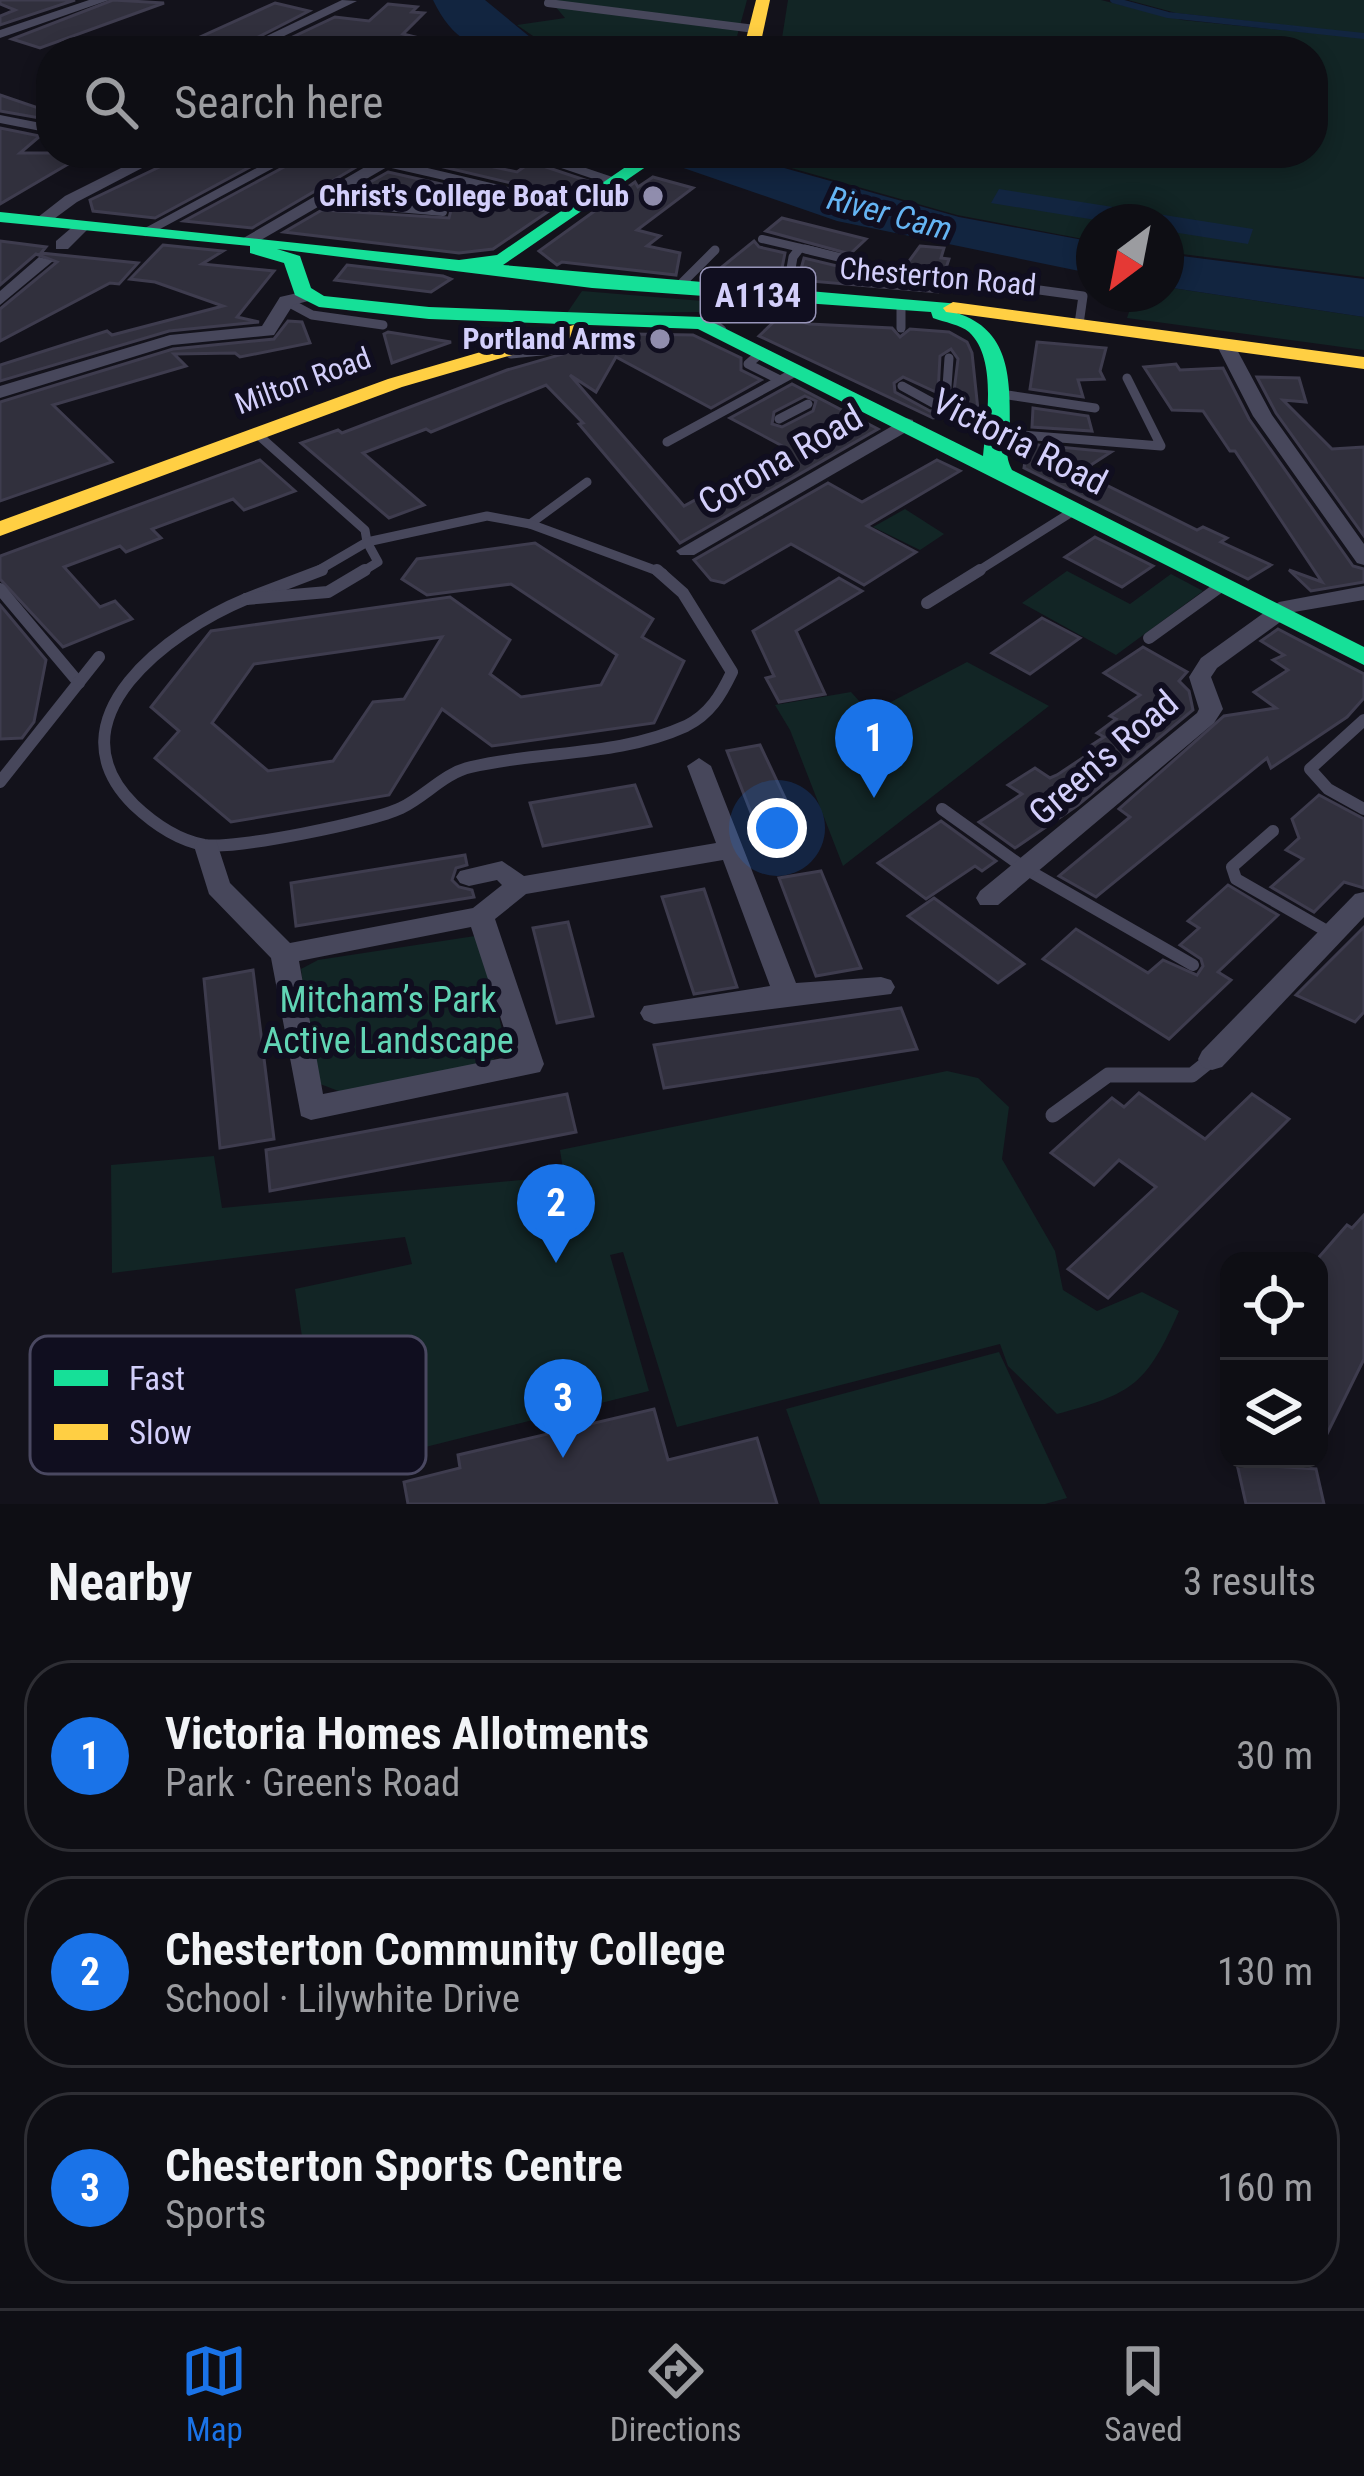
<!DOCTYPE html>
<meta charset="utf-8">
<style>
body{margin:0;font-family:"Roboto Condensed",sans-serif;background:#17171d;color:#f1f3f6}
.controls{position:absolute;right:36px;bottom:36px;display:grid;overflow:hidden;border-radius:24px;box-shadow:0 6px 18px #0003}
.controls button{width:108px;height:108px;display:grid;place-items:center;padding:0;border:0;border-bottom:3px solid #2e2e34;background:#0e0e14;color:#f1f3f6;font:60px sans-serif}
.compass{position:absolute;left:1076px;top:204px;width:108px;height:108px;border-radius:50%;background:#0e0e14;box-shadow:0 6px 18px #0003;rotate:212deg}
.you{position:absolute;left:777px;top:828px;width:42px;height:42px;margin:-30px;border:9px solid #fff;border-radius:50%;background:#1a73e8;box-shadow:0 0 0 18px #1a73e833}
.badge{display:grid;place-items:center;width:78px;height:78px;border-radius:50%;background:#1a73e8;color:#fff;font-size:39px;font-weight:700}
.pin{position:absolute;translate:-50% -99px;filter:drop-shadow(0 3px 6px #0008)}
.pin::after{content:'';position:absolute;top:63px;width:42px;height:36px;background:inherit;clip-path:polygon(0 0,100% 0,50% 100%)}
.list{margin:0;padding:0;list-style:none}
h2{display:flex;justify-content:space-between;align-items:center;height:156px;margin:0;padding:0 48px;font-size:51px}
h2 small{font-size:39px;font-weight:400;color:#9b9ca0}
.list li{display:grid;grid-template-columns:78px 1fr auto;gap:36px;align-items:center;box-sizing:border-box;height:192px;margin:0 24px 24px;padding:0 24px;border:3px solid #2e2e34;border-radius:48px}
.list b{display:block;font-size:45px;white-space:nowrap}
.list p{margin:0;font-size:39px;white-space:nowrap;color:#9b9ca0}
.list em{font-size:39px;font-style:normal;color:#9b9ca0}
.icon{flex:none;width:66px;height:66px;fill:none;stroke:currentColor;stroke-width:2;stroke-linecap:round;stroke-linejoin:round}
.map{position:relative;flex:none;width:1364px;height:1504px;overflow:hidden}
.search{position:absolute;background:#0e0e14;box-shadow:0 6px 18px #0003;left:36px;right:36px;top:36px;height:132px;display:flex;align-items:center;gap:30px;box-sizing:border-box;padding:0 42px;border-radius:48px;color:#9b9ca0;font-size:45px}
.sheet{height:804px;background:#0e0e14}
nav{display:flex;justify-content:space-around;align-items:center;box-sizing:border-box;height:168px;border-top:3px solid #2e2e34;background:#0e0e14;font-size:33px;color:#9b9ca0}
nav a{display:grid;justify-items:center;gap:6px}
nav .on{color:#1a73e8}
.map>svg:first-child{display:block}
.green{fill:#122525}
.water{fill:#122540}
.lines{fill:none;stroke-linecap:round;stroke-linejoin:round}
.stream{stroke:#122540;stroke-width:6}
.building{fill:#31303d;stroke:#3e3c4e;stroke-width:3;fill-rule:evenodd}
.lane-far3{stroke:#47475b;stroke-width:8}
.lane-far2{stroke:#47475b;stroke-width:9}
.lane-far1{stroke:#47475b;stroke-width:12}
.lane{stroke:#47475b;stroke-width:15}
.street{fill:#47475b;fill-rule:evenodd}
.fast{fill:#16e098;fill-rule:evenodd}
.slow{fill:#ffcf43;fill-rule:evenodd}
.poi-dot{fill:#908dad;stroke:#100e1f;stroke-width:4.5}
.labels{text-anchor:middle;stroke-width:12;stroke-linejoin:round;paint-order:stroke}
.far-poi-label{font-size:30px;font-weight:bold;fill:#d3cffb;stroke:#100e1f;text-anchor:end}
.far-street-label{font-size:30px;fill:#d3cffb;stroke:#100e1f}
.far-water-label{font-size:33px;font-style:italic;fill:#65b5f4;stroke:#100e1f}
.shield{fill:#100e1f;stroke:#9895b9;stroke-width:3}
.shield-label{font-size:33px;font-weight:bold;fill:#d3cffb}
.street-label{font-size:36px;fill:#d3cffb;stroke:#100e1f}
.park-label{font-size:36px;fill:#61d5b5;stroke:#100e1f}
.key{fill:#100e1f;stroke:#4a4861;stroke-width:3}
.key-label{font-size:33px;fill:#d3cffb}
</style>
<div class="map">
<svg width="1364" height="1504" viewBox="0 0 1364 1504">
<rect width="100%" height="100%" fill="#13121b"/>
<g class="green">
<path d="M550 0H747L733 51H555L517 25 565 18Z"/>
<path d="M788 0H1101L1182 20 1364 38V277L1166 252V222H1094V241L957 215 738 153H1313V51H780Z"/>
<path d="M1128 0H1364V34L1176 13Z"/>
<path d="M1166 287 1364 317V350L1127 318 1135 294H1166Z"/>
<path d="M582 291 715 302 706 312 567 313Z"/>
<path d="M905 509 944 534 920 550 873 527Z"/>
<path d="M1067 571 1130 604 1171 574 1203 591 1116 655 1022 603Z"/>
<path d="M967 662 1049 706 843 866 790 730 775 705 851 692 870 713Z"/>
<path d="M475 936 481 937 504 1039 491 1064 341 1092 315 1082 301 969 318 960Z"/>
<path d="M947 1071 978 1078 1009 1107 1002 1159 1055 1251 1063 1290 1097 1311 1142 1292 1179 1311C1147 1384 1133 1394 1057 1414L1008 1366 1000 1344 677 1427 623 1252 610 1255 649 1391 322 1473 295 1289 412 1264 405 1237 112 1273 111 1165 214 1156 222 1208 564 1176 560 1150Z"/>
<path d="M999 1352 1067 1498 1045 1504H820L786 1409Z"/>
</g>
<g class="water">
<path d="M433 0H485L547 51C492 51 460 56 433 0Z"/>
<path d="M640 153H731L959 217 1094 242V274L837 221Z"/>
<path d="M999 189 1253 229 1248 244 1166 231V222H1108L991 203Z"/>
<path d="M1166 254 1364 279V317L1166 287Z"/>
</g>
<g class="lines">
<path class="stream" d="M1113 0 1168 15 1364 36"/>
</g>
<g class="building">
<path d="M0 0H75L0 25V16L15 10 0 4Z"/>
<path d="M113 0 164 3 40 48 12 39Z"/>
<path d="M275 3 309 11 231 51H169Z"/>
<path d="M388 4 417 7 412 12 424 13 403 34 439 43 438 51H263L335 17 369 21Z"/>
<path d="M0 95 38 108 51 102V120L0 111Z"/>
<path d="M0 128 40 136 20 153H87L0 204Z"/>
<path d="M189 153H276L155 218 93 211 90 200Z"/>
<path d="M301 153H380L252 228 184 221 297 160Z"/>
<path d="M407 153H429L517 172 531 162 591 182 570 197 405 158Z"/>
<path d="M388 172 552 209 493 249 459 253 284 232 322 210 449 218 451 210 445 204 347 195Z"/>
<path d="M653 177 693 188 637 230 660 236 647 246 680 253 676 275 562 262 557 265 539 251 635 182 638 187Z"/>
<path d="M782 218 866 239 850 254 766 231Z"/>
<path d="M0 241 46 247 41 253 138 263 119 284 110 283 0 341V309L57 262 36 254 0 285Z"/>
<path d="M754 241 759 247 785 253 780 278 717 271Z"/>
<path d="M163 245 223 251 202 264 274 271 237 317 259 322 169 331 0 381V365L107 331 112 335 223 306 155 282 130 279Z"/>
<path d="M920 246 944 248 941 258 949 259 938 292 798 280 804 258 841 267 850 262 904 268Z"/>
<path d="M347 265 443 276 451 279 431 292 335 280Z"/>
<path d="M781 315 809 324 892 328 900 337 910 329 949 332 967 342 972 353 978 410 933 418 759 336ZM951 349 958 359 952 408 930 411 895 392 894 383 903 377 938 393 940 356Z"/>
<path d="M288 321 302 322 310 343 240 357 235 353 174 354 186 366 53 405 112 462 0 501V402L173 349 274 339Z"/>
<path d="M388 332 451 342 392 363 384 334Z"/>
<path d="M632 334 693 335 741 358V370L761 380 711 408 616 357 596 392 570 375 684 506 788 449 730 418 792 384 878 429 680 543 579 424 583 423 546 385 431 432 426 429 363 453 424 505 389 518 301 443 338 430 342 433 507 370ZM805 396 816 401 813 411 782 427 772 424 774 412Z"/>
<path d="M1037 342 1106 348 1100 371 1104 379 1078 380 1083 397 1030 389Z"/>
<path d="M1176 364 1180 370 1223 368 1249 419 1353 566 1364 569V582L1311 591 1289 570 1322 582 1235 451H1230L1203 411 1172 410 1144 367Z"/>
<path d="M1257 377 1299 378 1306 402 1283 400 1332 449 1364 447V536L1276 413Z"/>
<path d="M1033 408 1088 416 1092 431 1032 427Z"/>
<path d="M1028 444 1111 452 1080 472 1197 530 1203 527 1227 538 1221 542 1271 565 1248 579 1024 468Z"/>
<path d="M260 460 295 491 244 510 233 499 152 529 161 538 126 552 120 546 64 567 100 607 115 601 132 619 63 647 0 579V556Z"/>
<path d="M937 460 960 471 867 526 916 552 864 585 791 544 724 583 711 580 694 560 828 483 862 502Z"/>
<path d="M1095 537 1153 566 1122 587 1065 557Z"/>
<path d="M535 543 653 619 642 637 684 661 654 723 492 746 442 709 389 795 231 822 155 758 179 731 151 707 211 631 450 597 510 640 490 674 521 697 601 685 617 655 511 584 427 595 402 579 417 559ZM442 637 404 699 373 702 333 761 268 771 212 723 254 664Z"/>
<path d="M839 578 862 591 796 631 825 694 779 702 766 678 774 676 753 631Z"/>
<path d="M0 605 46 660 34 722 22 738 0 739Z"/>
<path d="M1042 618 1080 638 1030 674 992 653Z"/>
<path d="M1278 629 1364 674V698L1347 717 1271 768 1267 758 1096 897 1059 876 1130 817 1119 809 1224 716 1276 708 1254 692 1288 670 1273 660 1284 655 1261 641Z"/>
<path d="M1143 647 1187 672 1179 681 1189 691 1193 710 1078 805 1015 848 979 822 1022 794 1008 785 1035 768 1050 778 1057 775 1096 749 1090 746 1104 737 1097 733 1116 719 1110 716 1140 695 1104 673Z"/>
<path d="M760 745 785 798 797 827 759 833 727 751Z"/>
<path d="M635 785 651 826 543 846 530 803Z"/>
<path d="M1319 795 1364 819V888L1344 882 1314 912 1271 887 1303 859 1286 850 1299 838 1292 819Z"/>
<path d="M941 821 996 861 982 871 975 866 926 899 878 863Z"/>
<path d="M465 855 467 865 456 868 452 880 459 887 472 890 474 897 296 926 291 883Z"/>
<path d="M821 871 861 968 816 976 779 878Z"/>
<path d="M1228 885 1278 915 1218 972 1231 980 1169 1039 1043 959 1076 929 1148 973 1163 960 1197 975 1203 966 1201 959 1180 945 1199 928 1188 921Z"/>
<path d="M704 889 737 987 694 994 662 897Z"/>
<path d="M934 898 1024 964 998 983 908 916Z"/>
<path d="M568 922 593 1016 557 1023 533 928Z"/>
<path d="M1364 927V1012L1355 1022 1296 995Z"/>
<path d="M253 970 274 1139 220 1148 204 979Z"/>
<path d="M901 1008 917 1049 664 1088 654 1045Z"/>
<path d="M1139 1093 1205 1139 1252 1094 1289 1119 1108 1298 1068 1269 1156 1187 1119 1160 1094 1185 1051 1153 1112 1098 1124 1107Z"/>
<path d="M567 1094 576 1132 270 1191 266 1150Z"/>
<path d="M1364 1215V1359L1319 1450V1257L1347 1225 1352 1228Z"/>
<path d="M654 1409 668 1460 757 1438 777 1504H408L404 1482 460 1468 458 1455Z"/>
<path d="M1237 1464 1316 1469 1324 1504H1246Z"/>
</g>
<g class="lines">
<g class="lane-far3">
<path d="M548 3 755 29"/>
<path d="M529 153 615 182"/>
<path d="M318 201 443 212"/>
<path d="M146 232 293 153"/>
<path d="M762 239 818 252"/>
<path d="M797 252 800 248"/>
</g>
<g class="lane-far2">
<path d="M805 249 842 258"/>
<path d="M676 289 715 250"/>
<path d="M1032 289 1083 296 1079 324"/>
<path d="M786 298 793 257 799 249"/>
<path d="M286 301 312 315 383 325"/>
<path d="M901 307V328"/>
<path d="M722 330 713 322 715 309 737 296"/>
<path d="M762 352 748 364 780 380"/>
<path d="M511 354 551 350 585 329"/>
<path d="M902 386 933 403 946 401 949 358"/>
<path d="M1001 394 1095 408"/>
<path d="M779 419 808 404"/>
<path d="M256 433 365 530 367 542"/>
<path d="M998 433 1161 446 1127 378"/>
<path d="M667 442 797 371"/>
<path d="M530 524 587 482"/>
<path d="M367 542 487 516 530 524 663 573"/>
<path d="M314 573 367 542"/>
<path d="M360 573 378 562 367 542"/>
<path d="M975 573 1075 510"/>
</g>
<g class="lane-far1">
<path d="M0 589 79 683"/>
<path d="M246 599C171 630 47 719 134 805 153 823 178 840 204 845 234 850 372 822 401 808 426 796 444 773 471 767 542 750 618 757 686 726 710 714 721 695 732 672L683 593 657 570"/>
<path d="M246 599 322 570"/>
<path d="M246 599 328 592 365 570"/>
<path d="M927 603 980 570"/>
<path d="M1149 638 1221 586"/>
<path d="M1364 720 1310 769 1328 789 1364 809"/>
<path d="M0 782 99 657"/>
<path d="M942 809 1026 869 1193 965"/>
<path d="M1273 831 1232 867 1236 879 1332 934"/>
</g>
<path class="lane" d="M1053 1115 1108 1075H1192L1212 1059"/>
<g class="street">
<path d="M89 0H109L0 38V30Z"/>
<path d="M342 0 357 1 253 51H235Z"/>
<path d="M0 115 51 125V133L0 123Z"/>
<path d="M151 153 169 154 77 202 47 224 33 221 65 196Z"/>
<path d="M389 153H403L398 161 589 206 581 211 387 167 254 244 240 240Z"/>
<path d="M77 223 91 226 68 249H56V241Z"/>
<path d="M39 257 53 261 0 305V291Z"/>
<path d="M306 291 315 296 312 300 293 305 274 335 172 345 0 398V386L170 335 262 326 280 297Z"/>
<path d="M1226 341 1235 346 1272 415 1364 544V565L1357 563 1253 416 1217 346Z"/>
<path d="M906 418 913 420V428L694 555H680L676 551Z"/>
<path d="M1364 586V600L1294 612 1217 668 1211 677 1223 709 1214 723 998 905H980L976 898 980 891 1197 713 1199 709 1189 677 1201 658 1279 602Z"/>
<path d="M699 758 711 766 796 983 881 977 891 980 895 987 891 994 654 1024 644 1020 640 1013 644 1006 770 986 723 860 526 894 495 919 544 1064 540 1072 311 1120 301 1116 271 958 209 894 194 846 198 840H216L230 883 290 943 473 908 502 885 497 880 469 886 460 883 456 877 460 871 502 861 524 876 716 843 687 766ZM471 927 513 1056 323 1094 299 961Z"/>
<path d="M1364 892V917L1222 1067 1212 1070 1202 1067 1198 1059 1202 1051 1355 894Z"/>
</g>
<path class="fast" d="M646 153H666L503 265 960 304 963 308 957 313C1009 330 1010 375 1010 424 1009 443 1003 452 1012 470L1364 647V665L698 329 429 319 319 307 295 295 284 263 250 253V246L0 222V212L459 260 497 255ZM277 249 592 288 931 312 933 318C944 322 961 325 969 332 998 359 986 422 983 456L702 317 429 307 324 296 311 288 300 256Z"/>
<g class="slow">
<path d="M756 0H770L759 51H743Z"/>
<path d="M953 302 1364 357V369L946 312 943 308Z"/>
<path d="M577 324 587 330 584 334 402 387 0 536V521L388 379Z"/>
</g>
</g>
<g class="poi-dot">
<circle cx="653" cy="196" r="12"/>
<circle cx="660" cy="339" r="12"/>
</g>
<g class="labels">
<g class="far-poi-label">
<text x="629" y="206">Christ's College Boat Club</text>
<text x="636" y="349">Portland Arms</text>
</g>
<g class="far-street-label">
<text transform="translate(938 277) rotate(5)" y="10">Chesterton Road</text>
<text transform="translate(303 381) rotate(-20)" y="10">Milton Road</text>
</g>
<g class="far-water-label">
<text transform="translate(890 213) rotate(15)" y="12">River Cam</text>
</g>
<rect class="shield" x="701" y="268" width="114" height="54" rx="9"/>
<g class="shield-label">
<text x="758" y="307">A1134</text>
</g>
<g class="street-label">
<text transform="translate(1020 441) rotate(27)" y="13">Victoria Road</text>
<text transform="translate(780 459) rotate(-30)" y="13">Corona Road</text>
<text transform="translate(1103 757) rotate(-41)" y="13">Green's Road</text>
</g>
<g class="park-label">
<text x="388" y="1012">Mitcham’s Park<tspan x="388" dy="41">Active Landscape</tspan></text>
</g>
</g>
<rect x="30" y="1336" width="396" height="138" rx="18" class="key"/>
<rect x="54" y="1370" width="54" height="16" fill="#16e098"/>
<rect x="54" y="1424" width="54" height="16" fill="#ffcf43"/>
<g class="key-label">
<text x="129" y="1390">Fast</text>
<text x="129" y="1444">Slow</text>
</g>
</svg>
<div class="controls">
<button><svg class="icon" aria-label="locate" viewBox="0 0 24 24"><circle cx="12" cy="12" r="6"/><path d="M12 2v4M12 18v4M2 12h4M18 12h4"/></svg></button>
<button><svg class="icon" aria-label="layers" viewBox="0 0 24 24"><path d="M12 4l9 5-9 5-9-5zM3 14l9 5 9-5"/></svg></button>
</div>
<svg class="compass" viewBox="-18 -18 36 36"><path d="M0-13l5 13h-10z" fill="#e53935"/><path d="M0 13l5-13h-10z" fill="#9b9ca0"/></svg>
<div class="you"></div>
<div class="pin badge" style="left:874px;top:798px">1</div>
<div class="pin badge" style="left:556px;top:1263px">2</div>
<div class="pin badge" style="left:563px;top:1458px">3</div>
<div class="search"><svg class="icon" aria-label="search" viewBox="0 0 24 24"><circle cx="10" cy="10" r="6"/><path d="M15 15l6 6"/></svg>Search here</div>
</div>
<section class="sheet">
<h2>Nearby<small>3 results</small></h2>
<ul class="list">
<li><span class="badge">1</span><div><b>Victoria Homes Allotments</b><p>Park · Green's Road</p></div><em>30 m</em></li>
<li><span class="badge">2</span><div><b>Chesterton Community College</b><p>School · Lilywhite Drive</p></div><em>130 m</em></li>
<li><span class="badge">3</span><div><b>Chesterton Sports Centre</b><p>Sports</p></div><em>160 m</em></li>
</ul>
</section>
<nav>
<a class="on"><svg class="icon" aria-label="map" viewBox="0 0 24 24"><path d="M3 6l6-2 6 2 6-2v14l-6 2-6-2-6 2zM9 4v14M15 6v14"/></svg>Map</a>
<a><svg class="icon" aria-label="directions" viewBox="0 0 24 24"><path d="M12 3l9 9-9 9-9-9zM9 14v-3h6M13 9l2 2-2 2"/></svg>Directions</a>
<a><svg class="icon" aria-label="saved" viewBox="0 0 24 24"><path d="M7 4h10v16l-5-4-5 4z"/></svg>Saved</a>
</nav>
